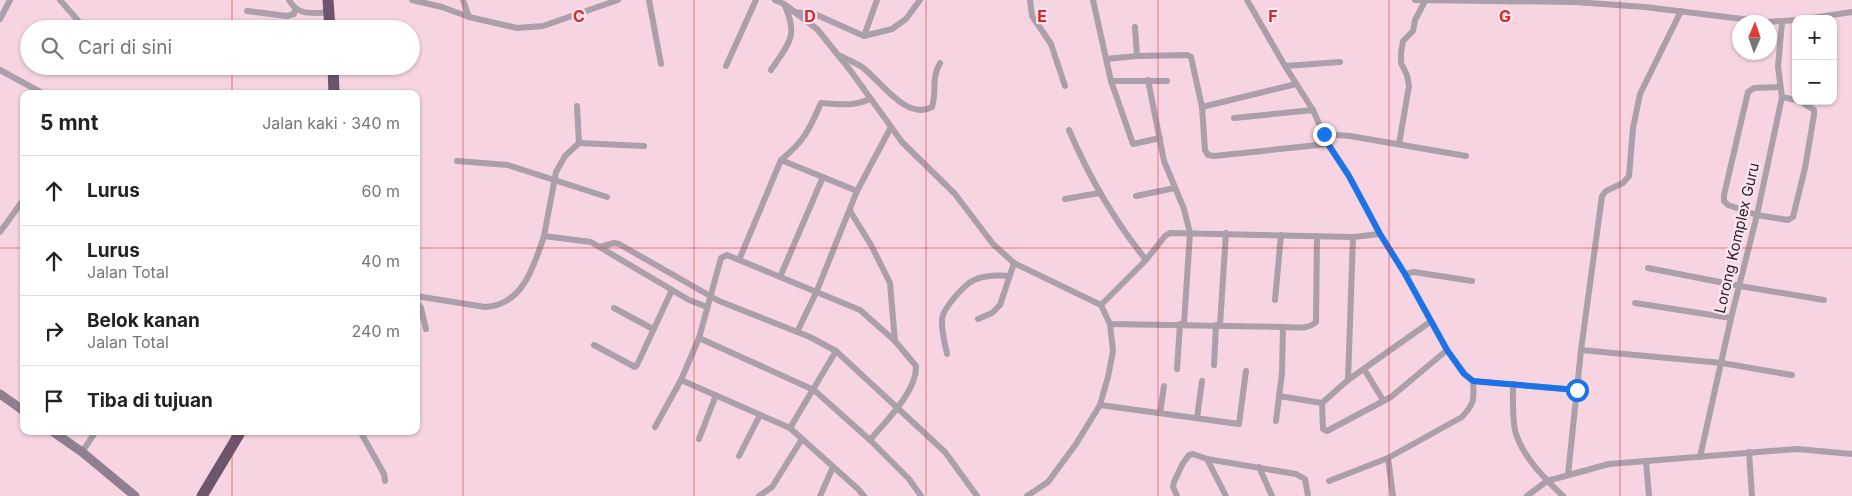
<!DOCTYPE html>
<html lang="id">
<meta charset="utf-8">
<style>
body{margin:0;font-family:Inter,sans-serif;background:#f6f6f6;color:#222}
.controls{position:absolute;right:15px;top:15px;display:grid;overflow:hidden;border-radius:10px;box-shadow:0 1px 4px #0004}
.controls button{width:45px;height:45px;display:grid;place-items:center;padding:0;border:0;border-bottom:1px solid #e0e0e0;background:#fff;color:#222;font:25px sans-serif}
.compass{position:absolute;left:1732px;top:15px;width:45px;height:45px;border-radius:50%;background:#fff;box-shadow:0 1px 4px #0004;rotate:2deg}
.stop{position:absolute;width:15px;height:15px;margin:-11px;border:4px solid #1a73e8;border-radius:50%;background:#fff}
.stop.end{background:#1a73e8;border-color:#fff;box-shadow:0 1px 5px #0008}
.list{margin:0;padding:0;list-style:none}
h2{display:flex;justify-content:space-between;align-items:center;height:65px;margin:0;padding:0 20px;font-size:21px}
h2 small{font-size:16px;font-weight:400;color:#767676}
.list li{display:grid;grid-template-columns:32px 1fr auto;gap:15px;align-items:center;box-sizing:border-box;height:70px;padding:0 20px;border-top:1px solid #e0e0e0}
.list b{display:block;font-size:19px;white-space:nowrap}
.list p{margin:0;font-size:16px;white-space:nowrap;color:#767676}
.list em{font-size:16px;font-style:normal;color:#767676}
.icon{flex:none;width:28px;height:28px;fill:none;stroke:currentColor;stroke-width:2;stroke-linecap:round;stroke-linejoin:round}
.map{position:relative;flex:none;width:1852px;height:496px;overflow:hidden}
.search{position:absolute;background:#fff;box-shadow:0 1px 4px #0004;left:20px;top:20px;width:400px;height:55px;display:flex;align-items:center;gap:12px;box-sizing:border-box;padding:0 18px;border-radius:28px;color:#767676;font-size:19px}
.panel{position:absolute;background:#fff;box-shadow:0 1px 4px #0004;left:20px;top:90px;width:400px;height:345px;border-radius:10px}
.map>svg:first-child{display:block}
.lines{fill:none;stroke-linecap:round;stroke-linejoin:round}
.street{stroke:#aa9faa;stroke-width:6}
.secondary{stroke:#907f91;stroke-width:9}
.highway{stroke:#6c566e;stroke-width:11}
.route{stroke:#1a73e8;stroke-width:6}
.grid{fill:none;stroke:#d62828;stroke-width:1;stroke-opacity:0.55}
.labels{text-anchor:middle;stroke-width:4.5;stroke-linejoin:round;paint-order:stroke}
.street-label{font-size:15px;fill:#2b1e23;stroke:#fbe5ee}
.grid-label{font-size:16px;text-anchor:middle;font-weight:bold;fill:#d62828;stroke:#fbe5ee;stroke-width:4.5;stroke-linejoin:round;paint-order:stroke}
</style>
<div class="map">
<svg width="1852" height="496" viewBox="0 0 1852 496">
<rect width="100%" height="100%" fill="#f7d4e1"/>
<g class="lines">
<g class="street">
<path d="M60 0 81 24"/>
<path d="M289 0C299 17 311 12 329 13"/>
<path d="M412 0 442 7 469 17 517 28 543 26 618 0"/>
<path d="M463 0 469 17"/>
<path d="M649 0 661 64"/>
<path d="M775 0 784 4 817 29 850 70 902 142 955 194 993 244 1014 263 1101 305 1110 324 1113 351 1108 377 1100 405 1076 444 1048 482 1027 496"/>
<path d="M1030 0 1032 16 1051 44 1065 86"/>
<path d="M1093 0 1111 81 1133 144 1160 138"/>
<path d="M1247 0 1285 66 1313 110 1328 144 1349 176 1380 234 1405 274 1447 350 1465 374 1473 381 1483 382 1577 390"/>
<path d="M1415 0 1575 2 1645 7 1767 22 1796 20"/>
<path d="M247 11 287 16 294 14 295 9"/>
<path d="M795 12 817 15 864 36 892 29 906 19 920 0"/>
<path d="M0 19 10 0"/>
<path d="M1805 19 1852 12"/>
<path d="M1135 27 1137 56"/>
<path d="M864 36 877 0"/>
<path d="M841 56C848 60 856 63 862 67 881 81 906 121 932 107 937 92 931 78 940 63"/>
<path d="M1106 59 1137 56 1187 55 1191 57 1202 107 1205 150 1208 155 1214 156 1328 144"/>
<path d="M726 66 756 0"/>
<path d="M1285 66 1340 62"/>
<path d="M0 70 44 94"/>
<path d="M771 70C788 44 799 37 785 6"/>
<path d="M1148 80 1164 161 1184 209 1190 233 1184 324"/>
<path d="M1111 81H1167"/>
<path d="M1780 87 1754 88 1748 92 1724 195V201L1728 205 1757 215 1788 220 1793 217 1805 168 1814 115V110L1800 101"/>
<path d="M1782 97 1796 100"/>
<path d="M1202 107 1296 84"/>
<path d="M1234 118 1313 110"/>
<path d="M1069 130C1089 177 1114 220 1146 260"/>
<path d="M1324 134 1350 136 1466 156"/>
<path d="M579 143 644 146"/>
<path d="M1399 144 1409 86 1407 75 1401 63V53L1403 41 1413 31 1415 20 1425 1"/>
<path d="M781 160 857 191"/>
<path d="M457 161 508 165 607 197"/>
<path d="M1136 196 1175 188"/>
<path d="M1065 199 1099 193"/>
<path d="M850 211 871 245 890 283 895 341"/>
<path d="M0 232 24 199"/>
<path d="M544 236 556 172 565 156 579 143 577 106"/>
<path d="M600 247 614 243 619 244 719 301 810 337 836 351 945 452 977 496"/>
<path d="M739 260 781 160C805 140 809 130 821 103 840 104 852 107 870 99"/>
<path d="M1648 268 1740 286 1824 300"/>
<path d="M1405 274 1414 272 1472 281"/>
<path d="M780 277 823 177"/>
<path d="M416 296 485 307C523 305 534 266 544 236L591 242 689 300 707 307"/>
<path d="M1275 300 1281 235"/>
<path d="M416 301 421 308 426 329"/>
<path d="M1635 303 1731 318"/>
<path d="M1101 305 1146 260 1165 236 1170 233 1353 237 1380 234"/>
<path d="M614 308 653 329"/>
<path d="M978 319 992 313 1000 305 1014 263"/>
<path d="M1430 322 1348 380 1322 403 1323 429 1327 431 1391 397 1447 350"/>
<path d="M1110 324 1283 327C1294 327 1308 330 1316 322L1317 236"/>
<path d="M1220 325 1226 233"/>
<path d="M797 332 816 293 857 191 891 127"/>
<path d="M699 338 814 390 870 440 909 479 921 496"/>
<path d="M594 345 635 367 637 365 672 290"/>
<path d="M1581 350 1722 363 1792 375"/>
<path d="M947 354C945 343 941 330 942 319 943 308 965 284 974 280 986 275 997 275 1009 276"/>
<path d="M1214 365 1216 325"/>
<path d="M1177 369 1180 324"/>
<path d="M1364 369 1383 400"/>
<path d="M681 380 790 428 858 489 864 496"/>
<path d="M1348 380 1353 237"/>
<path d="M1513 384C1513 398 1512 421 1516 434 1524 458 1545 479 1563 496"/>
<path d="M1279 396 1322 403"/>
<path d="M1100 405 1239 424 1246 371"/>
<path d="M1160 413 1164 386"/>
<path d="M1197 418 1202 381"/>
<path d="M1276 421 1282 373 1283 327"/>
<path d="M655 427 681 380 699 338 721 258 727 255 860 310 895 341 916 366C917 391 886 421 870 440"/>
<path d="M790 428 836 351"/>
<path d="M360 431 384 474 385 481"/>
<path d="M699 439 716 395"/>
<path d="M82 452 96 431"/>
<path d="M1749 452 1752 496"/>
<path d="M739 456 760 415"/>
<path d="M1700 457 1731 318 1757 215 1782 97 1778 67 1782 22"/>
<path d="M1388 458 1393 496"/>
<path d="M1207 459 1226 496"/>
<path d="M1646 461 1649 496"/>
<path d="M1259 467 1272 496"/>
<path d="M1568 475 1581 350 1602 196 1606 191 1623 183 1629 176 1633 128 1640 94 1681 11"/>
<path d="M1329 481 1388 458 1462 417C1475 403 1474 399 1473 381"/>
<path d="M759 496 772 487 802 439"/>
<path d="M820 496 833 467"/>
<path d="M1177 496 1173 487 1174 482 1183 463 1189 455 1193 454 1207 459 1296 474 1305 479 1308 496"/>
<path d="M1527 496 1547 481 1609 464 1797 449 1852 454"/>
</g>
<g class="secondary">
<path d="M0 394 24 411"/>
<path d="M52 431 82 452 135 496"/>
</g>
<g class="highway">
<path d="M328 0 330 29"/>
<path d="M333 66 334 94"/>
<path d="M202 496 241 431"/>
</g>
</g>
<g class="lines">
<path class="route" d="M1324 134 1328 144 1349 176 1380 234 1405 274 1447 350 1464 374 1473 381 1484 382 1577 390"/>
</g>
<path class="grid" d="M232 0V29M463 0V496M694 0V496M926 0V496M1158 0V496M1389 0V496M1620 0V496M232 66V94M0 248H24M416 248H1852M232 431V496"/>
<g class="labels">
<g class="street-label">
<text transform="translate(1737 238) rotate(-77)" y="5">Lorong Komplex Guru</text>
</g>
</g>
<g class="grid-label">
<text x="579" y="22">C</text>
<text x="810" y="22">D</text>
<text x="1042" y="22">E</text>
<text x="1273" y="22">F</text>
<text x="1505" y="22">G</text>
</g>
</svg>
<div class="controls">
<button>+</button>
<button>−</button>
</div>
<svg class="compass" viewBox="-18 -18 36 36"><path d="M0-13l5 13h-10z" fill="#e53935"/><path d="M0 13l5-13h-10z" fill="#767676"/></svg>
<div class="stop" style="left:1577px;top:390px"></div>
<div class="stop end" style="left:1324px;top:134px"></div>
<div class="search"><svg class="icon" aria-label="search" viewBox="0 0 24 24"><circle cx="10" cy="10" r="6"/><path d="M15 15l6 6"/></svg>Cari di sini</div>
<section class="panel">
<h2>5 mnt<small>Jalan kaki · 340 m</small></h2>
<ul class="list">
<li><svg class="icon" aria-label="ahead" viewBox="0 0 24 24"><path d="M12 20V5M6 11l6-6 6 6"/></svg><div><b>Lurus</b></div><em>60 m</em></li>
<li><svg class="icon" aria-label="ahead" viewBox="0 0 24 24"><path d="M12 20V5M6 11l6-6 6 6"/></svg><div><b>Lurus</b><p>Jalan Total</p></div><em>40 m</em></li>
<li><svg class="icon" aria-label="right" viewBox="0 0 24 24"><path d="M7 20v-9h11M14 6l5 5-5 5"/></svg><div><b>Belok kanan</b><p>Jalan Total</p></div><em>240 m</em></li>
<li><svg class="icon" aria-label="arrive" viewBox="0 0 24 24"><path d="M6 21V4h12l-3 4 3 4H6"/></svg><div><b>Tiba di tujuan</b></div></li>
</ul>
</section>
</div>
